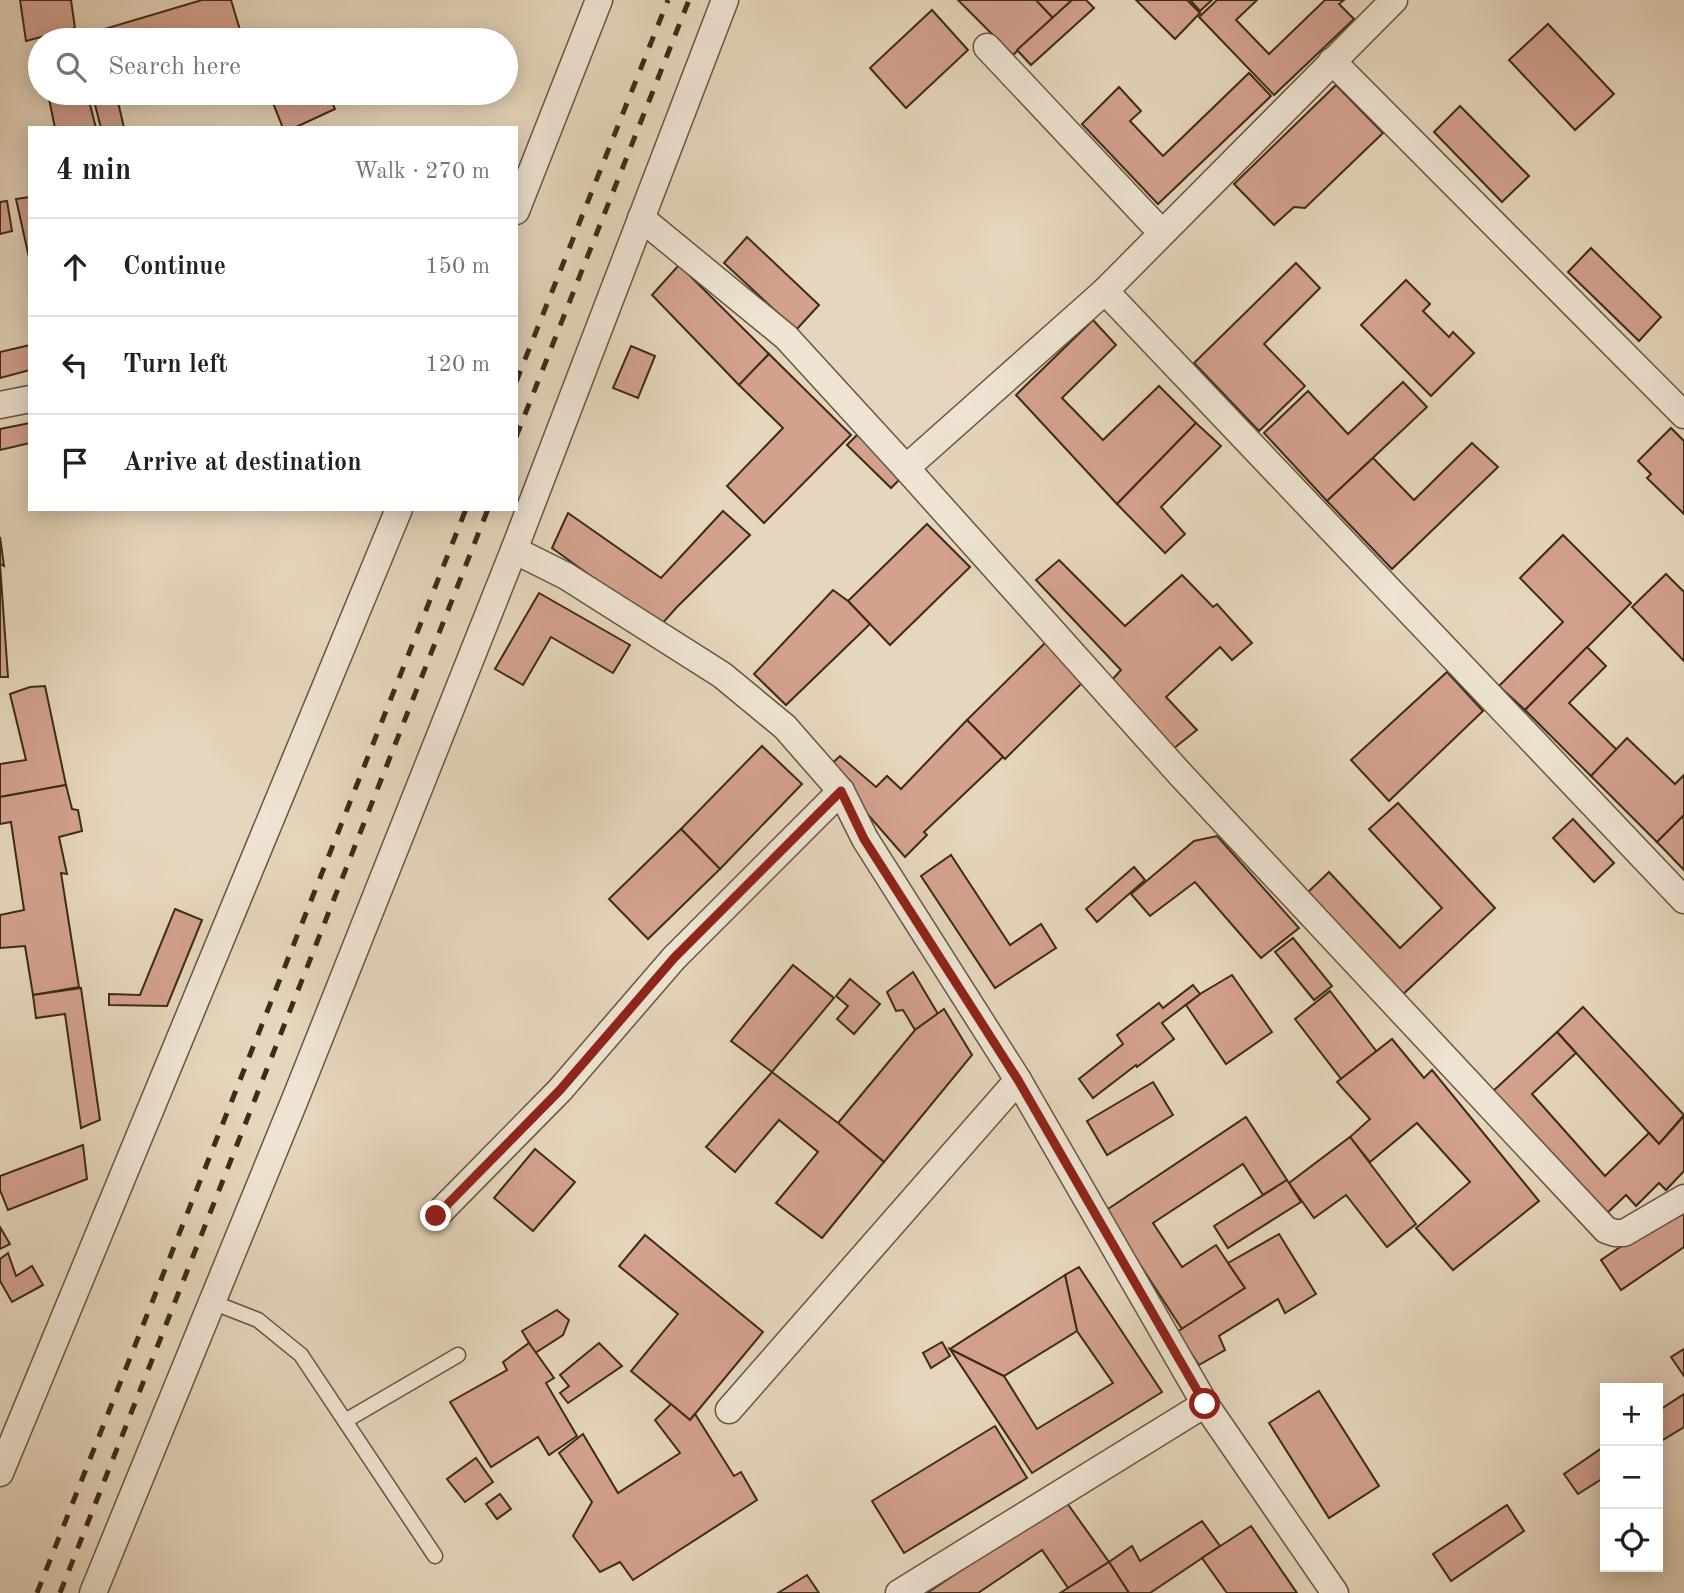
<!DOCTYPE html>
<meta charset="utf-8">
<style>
body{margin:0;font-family:"Old Standard TT",serif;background:#f6f6f6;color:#202124}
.controls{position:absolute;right:21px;bottom:21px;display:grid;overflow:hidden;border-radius:0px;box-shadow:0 4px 18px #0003}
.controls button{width:63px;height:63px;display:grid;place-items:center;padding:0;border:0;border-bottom:2px solid #e0e0e0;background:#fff;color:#202124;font:35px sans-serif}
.stop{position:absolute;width:21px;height:21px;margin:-16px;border:5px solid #8f2418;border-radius:50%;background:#fff}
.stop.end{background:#8f2418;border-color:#fff;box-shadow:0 2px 7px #0008}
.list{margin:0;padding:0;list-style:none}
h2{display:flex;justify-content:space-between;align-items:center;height:91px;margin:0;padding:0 28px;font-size:30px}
h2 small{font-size:23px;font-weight:400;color:#757577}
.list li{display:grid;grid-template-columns:46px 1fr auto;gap:21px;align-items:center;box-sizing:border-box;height:98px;padding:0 28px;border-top:2px solid #e0e0e0}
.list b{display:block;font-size:26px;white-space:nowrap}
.list em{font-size:23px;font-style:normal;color:#757577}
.icon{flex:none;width:38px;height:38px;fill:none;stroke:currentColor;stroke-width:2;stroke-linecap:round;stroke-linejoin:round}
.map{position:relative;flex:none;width:1684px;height:1593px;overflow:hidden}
.search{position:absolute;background:#fff;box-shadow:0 4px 18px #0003;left:28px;top:28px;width:490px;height:77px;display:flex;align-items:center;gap:18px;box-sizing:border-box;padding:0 24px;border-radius:38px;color:#757577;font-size:26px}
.panel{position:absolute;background:#fff;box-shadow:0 4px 18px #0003;left:28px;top:126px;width:490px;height:385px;border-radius:0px}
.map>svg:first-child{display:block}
.building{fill:#d4a18f;stroke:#3b2c18;stroke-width:2}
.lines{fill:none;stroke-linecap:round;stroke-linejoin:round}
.service-casing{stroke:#665641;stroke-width:17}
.minor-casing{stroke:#665641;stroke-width:29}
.service{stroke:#efe4d4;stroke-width:14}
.minor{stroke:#efe4d4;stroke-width:26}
.rail{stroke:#3b2c18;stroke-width:5;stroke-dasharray:12 12;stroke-linecap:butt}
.route{stroke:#8f2418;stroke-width:9}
</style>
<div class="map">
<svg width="1684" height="1593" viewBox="0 0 1684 1593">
<rect width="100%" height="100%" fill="#e6d6bd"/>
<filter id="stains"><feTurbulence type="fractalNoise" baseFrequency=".00286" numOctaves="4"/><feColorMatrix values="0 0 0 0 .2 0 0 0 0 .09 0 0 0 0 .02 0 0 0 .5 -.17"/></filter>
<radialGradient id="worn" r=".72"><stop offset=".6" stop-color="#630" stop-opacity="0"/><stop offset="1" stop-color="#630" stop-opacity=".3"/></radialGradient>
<g class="building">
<path d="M20 0H71L75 28 26 41Z"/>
<path d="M202 0H231L243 40H75L74 38Z"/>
<path d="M958 0H1036L1053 18 1013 55Z"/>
<path d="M1036 0H1072L1053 18Z"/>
<path d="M1072 0H1086L1094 8 1031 65 1017 50Z"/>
<path d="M1136 0H1187L1200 13 1175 39Z"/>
<path d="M1190 0H1212L1200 11Z"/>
<path d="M1217 0H1257L1236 20 1269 54 1325 0H1344L1339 4 1354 19 1274 95 1199 17Z"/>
<path d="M932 10 968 50 906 108 870 68Z"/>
<path d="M1548 24 1614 94 1575 130 1509 60Z"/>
<path d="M1249 73 1271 96 1158 204 1082 124 1119 87 1141 111 1130 121 1163 156Z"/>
<path d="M1336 85 1383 133 1305 208 1294 207 1274 225 1234 184Z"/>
<path d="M69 93H87L96 128H55L49 99Z"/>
<path d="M92 93H116L124 128H101Z"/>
<path d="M298 93H328L335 109 294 128H283L273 103Z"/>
<path d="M1460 106 1529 176 1502 202 1434 132Z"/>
<path d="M30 197V262L16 199Z"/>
<path d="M7 201 12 231 0 234V202Z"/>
<path d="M747 237 819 305 796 330 724 263Z"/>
<path d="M1591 248 1661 317 1639 341 1568 272Z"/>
<path d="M1296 263 1320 288 1264 344 1305 386 1259 431 1194 363Z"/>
<path d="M679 265 769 354 739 385 652 295Z"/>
<path d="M1406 280 1430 304 1423 311 1449 337 1453 332 1474 353 1431 396 1361 325Z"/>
<path d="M1093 320 1116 345 1062 398 1103 440 1159 386 1196 423 1117 504 1016 395Z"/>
<path d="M30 345V370L0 378V352Z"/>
<path d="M631 346 655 356 638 398 613 388Z"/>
<path d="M769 354 851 435 764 523 727 486 783 428 739 385Z"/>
<path d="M1403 382 1427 407 1327 501 1264 433 1308 391 1348 434Z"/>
<path d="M30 423V443L0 450V429Z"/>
<path d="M1196 423 1221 446 1161 507 1185 534 1165 553 1117 504Z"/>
<path d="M1671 428 1684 441V514L1647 478 1651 474 1638 461Z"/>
<path d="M859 433 903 476 891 488 847 445Z"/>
<path d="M1472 443 1498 467 1392 569 1327 501 1373 458 1414 500Z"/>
<path d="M723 511 750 535 677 607 660 626 552 548 568 513 661 578Z"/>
<path d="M927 524 970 567 890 645 848 601Z"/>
<path d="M1563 535 1631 603 1525 710 1499 686 1563 622 1520 578Z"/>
<path d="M0 537 4 566 0 564Z"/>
<path d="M1059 560 1125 626 1182 575 1213 607 1217 604 1252 643 1232 660 1220 647 1166 697 1197 730 1173 749 1110 682 1121 670 1036 580Z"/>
<path d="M0 564 8 677H0Z"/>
<path d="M1666 574 1684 592V661L1632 607Z"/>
<path d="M833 590 848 601 870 624 786 705 754 674Z"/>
<path d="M539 593 630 645 613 673 551 637 523 685 495 669Z"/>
<path d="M1047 641 1085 680 1005 759 967 720Z"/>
<path d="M1587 647 1606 666 1569 703 1617 750 1591 776 1525 710Z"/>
<path d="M1447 672 1483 711 1389 801 1351 760Z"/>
<path d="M45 686 66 785 0 797V764L26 760 10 694 30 687Z"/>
<path d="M967 720 1003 757 924 832 927 835 905 857 827 768 840 756 876 787 887 776 901 789Z"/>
<path d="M1627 738 1675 784 1684 775V815L1657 842 1591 776Z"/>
<path d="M762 746 802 784 720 869 681 829Z"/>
<path d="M66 785 72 809 78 810 82 831 59 837 67 874 61 873 79 987 33 995 25 946 0 948V915L24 910 11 822 0 824V797Z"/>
<path d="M1398 803 1495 908 1399 998 1304 896 1329 872 1400 948 1442 908 1369 829Z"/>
<path d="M1682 817 1684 819V870L1657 842Z"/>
<path d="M1573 819 1614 863 1594 882 1553 838Z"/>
<path d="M681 829 720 869 648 939 609 899Z"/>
<path d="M1217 836 1299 928 1261 958 1195 882 1150 916 1131 894 1194 841Z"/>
<path d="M951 855 1010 945 1041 924 1056 948 995 988 921 876Z"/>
<path d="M1134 867 1145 880 1097 922 1086 909Z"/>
<path d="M175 909 202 920 167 1006 109 1005V994L140 995Z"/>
<path d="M1293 938 1332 986 1314 1000 1275 952Z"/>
<path d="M793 965 834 998 772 1072 731 1041Z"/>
<path d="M913 972 938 1014 915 1030 903 1010 896 1011 887 992Z"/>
<path d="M1232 975 1272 1032 1226 1064 1186 1005 1200 994Z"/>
<path d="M850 979 880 1004 854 1034 837 1019 848 1006 836 996Z"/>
<path d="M1193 985 1200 994 1162 1023 1174 1039 1137 1067 1136 1065 1093 1098 1079 1079 1123 1044 1117 1035 1159 1003 1163 1008Z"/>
<path d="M81 988 100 1120 81 1128 65 1014 36 1018 33 995Z"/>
<path d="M1330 991 1377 1052 1342 1080 1295 1019Z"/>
<path d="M1583 1007 1684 1115 1659 1144 1557 1032Z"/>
<path d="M944 1009 972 1055 884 1162 838 1123 915 1030Z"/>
<path d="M1557 1032 1576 1053 1532 1094 1605 1176 1649 1133 1659 1144 1684 1116V1171L1666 1190 1659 1183 1636 1206 1626 1195 1605 1215 1492 1092Z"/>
<path d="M1392 1039 1424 1078 1432 1070 1539 1201 1453 1270 1416 1228 1470 1182 1417 1123 1370 1162 1350 1137 1370 1119 1337 1082Z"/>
<path d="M772 1072 838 1123 884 1162 822 1238 776 1203 818 1152 779 1120 735 1172 706 1147Z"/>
<path d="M1153 1082 1173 1115 1107 1155 1087 1121Z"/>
<path d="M1246 1117 1287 1180 1263 1195 1243 1164 1153 1223 1182 1267 1216 1245 1245 1288 1182 1329 1105 1211Z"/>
<path d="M1350 1137 1416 1224 1387 1247 1346 1195 1314 1218 1289 1183Z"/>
<path d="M83 1145 87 1179 8 1210 0 1190V1176Z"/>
<path d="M535 1149 575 1182 533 1231 494 1198Z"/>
<path d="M1287 1180 1301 1202 1228 1248 1214 1226Z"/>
<path d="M1684 1204V1247L1621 1290 1601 1260Z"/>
<path d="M0 1227 10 1244 0 1249Z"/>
<path d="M1279 1234 1316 1294 1285 1313 1278 1299 1219 1336 1225 1350 1199 1365 1177 1332 1245 1288 1228 1263Z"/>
<path d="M645 1235 763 1332 690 1420 631 1371 678 1314 619 1266Z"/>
<path d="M8 1253 16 1276 32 1266 43 1285 12 1302 0 1281V1259Z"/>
<path d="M1079 1267 1162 1392 1032 1473 950 1349 1004 1376 1037 1429 1113 1383 1077 1331 1065 1275Z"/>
<path d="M1065 1275 1077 1331 1004 1376 950 1349Z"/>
<path d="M557 1310 569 1320 563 1335 535 1353 522 1331Z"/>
<path d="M942 1342 950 1356 931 1368 923 1353Z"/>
<path d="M529 1343 554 1378 546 1383 577 1436 549 1455 538 1437 491 1467 450 1402 507 1370 503 1362Z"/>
<path d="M599 1343 622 1366 568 1403 560 1393 569 1386 560 1375Z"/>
<path d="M1684 1349V1376L1671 1357Z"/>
<path d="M1319 1391 1379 1486 1329 1518 1269 1423Z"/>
<path d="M1684 1394V1427L1658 1443V1411Z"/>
<path d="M671 1404 690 1420 695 1414 734 1476 741 1472 757 1500 633 1580 620 1562 600 1572 573 1536 592 1502 559 1453 583 1434 618 1493 680 1453 655 1420Z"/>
<path d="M995 1426 1027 1478 904 1553 872 1501Z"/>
<path d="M1605 1446V1477L1578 1494 1564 1474Z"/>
<path d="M476 1458 493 1482 465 1502 447 1479Z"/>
<path d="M500 1494 511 1509 497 1519 486 1504Z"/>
<path d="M1067 1503 1109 1562 1068 1588 1042 1550 978 1593H927L1030 1524Z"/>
<path d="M1507 1505 1524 1531 1451 1581 1433 1554Z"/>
<path d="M1202 1521 1220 1546 1150 1593H1129L1109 1562 1132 1546 1140 1561Z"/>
<path d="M1251 1526 1297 1593H1227L1202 1558Z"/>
<path d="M1109 1562 1129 1593H1060L1068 1588Z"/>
<path d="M807 1575 819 1593H778Z"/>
</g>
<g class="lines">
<defs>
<g id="service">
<path d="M212 1302 258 1320 301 1355 435 1556"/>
<path d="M345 1421 458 1355"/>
</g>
<g id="minor">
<path d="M987 47 1162 233"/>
<path d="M1332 61 1684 415"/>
<path d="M516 211 599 0"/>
<path d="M641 218 786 337 906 468 1181 775 1606 1230 1615 1233H1624L1684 1198"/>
<path d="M1105 291 1684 900"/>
<path d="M0 405 30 399"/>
<path d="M906 468 1105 291 1394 0"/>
<path d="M514 550 566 576 722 675 785 727 841 791 865 839 1018 1080 1205 1404 1335 1593"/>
<path d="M436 1216 560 1090 674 958 841 791"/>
<path d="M729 1410 1018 1080"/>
<path d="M0 1473 399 509"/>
<path d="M93 1593 296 1097 514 550 725 0"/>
<path d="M899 1593 1205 1404"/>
</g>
</defs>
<use href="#service" class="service-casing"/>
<use href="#minor" class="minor-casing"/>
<use href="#service" class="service"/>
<use href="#minor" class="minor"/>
<g class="rail">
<path d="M516 382 668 0"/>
<path d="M516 437 689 0"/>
<path d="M37 1593 466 509"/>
<path d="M60 1593 488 509"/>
</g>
</g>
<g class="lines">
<path class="route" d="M436 1216 560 1090 674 958 841 791 864 839 1018 1080 1205 1404"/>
</g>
<rect width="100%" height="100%" filter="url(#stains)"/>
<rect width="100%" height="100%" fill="url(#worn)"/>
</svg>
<div class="controls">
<button>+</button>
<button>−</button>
<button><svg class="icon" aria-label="locate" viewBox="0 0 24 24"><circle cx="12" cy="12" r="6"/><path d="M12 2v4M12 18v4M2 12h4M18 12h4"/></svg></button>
</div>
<div class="stop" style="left:1205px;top:1404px"></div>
<div class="stop end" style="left:436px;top:1216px"></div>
<div class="search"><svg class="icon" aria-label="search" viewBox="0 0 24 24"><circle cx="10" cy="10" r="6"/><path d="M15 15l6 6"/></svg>Search here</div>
<section class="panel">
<h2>4 min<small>Walk · 270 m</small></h2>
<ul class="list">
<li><svg class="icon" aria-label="ahead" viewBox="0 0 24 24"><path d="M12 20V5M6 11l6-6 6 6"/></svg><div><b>Continue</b></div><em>150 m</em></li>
<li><svg class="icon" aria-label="left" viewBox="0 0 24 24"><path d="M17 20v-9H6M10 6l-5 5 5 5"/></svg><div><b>Turn left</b></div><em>120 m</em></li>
<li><svg class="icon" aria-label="arrive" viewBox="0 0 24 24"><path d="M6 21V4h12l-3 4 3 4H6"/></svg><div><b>Arrive at destination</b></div></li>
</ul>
</section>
</div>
